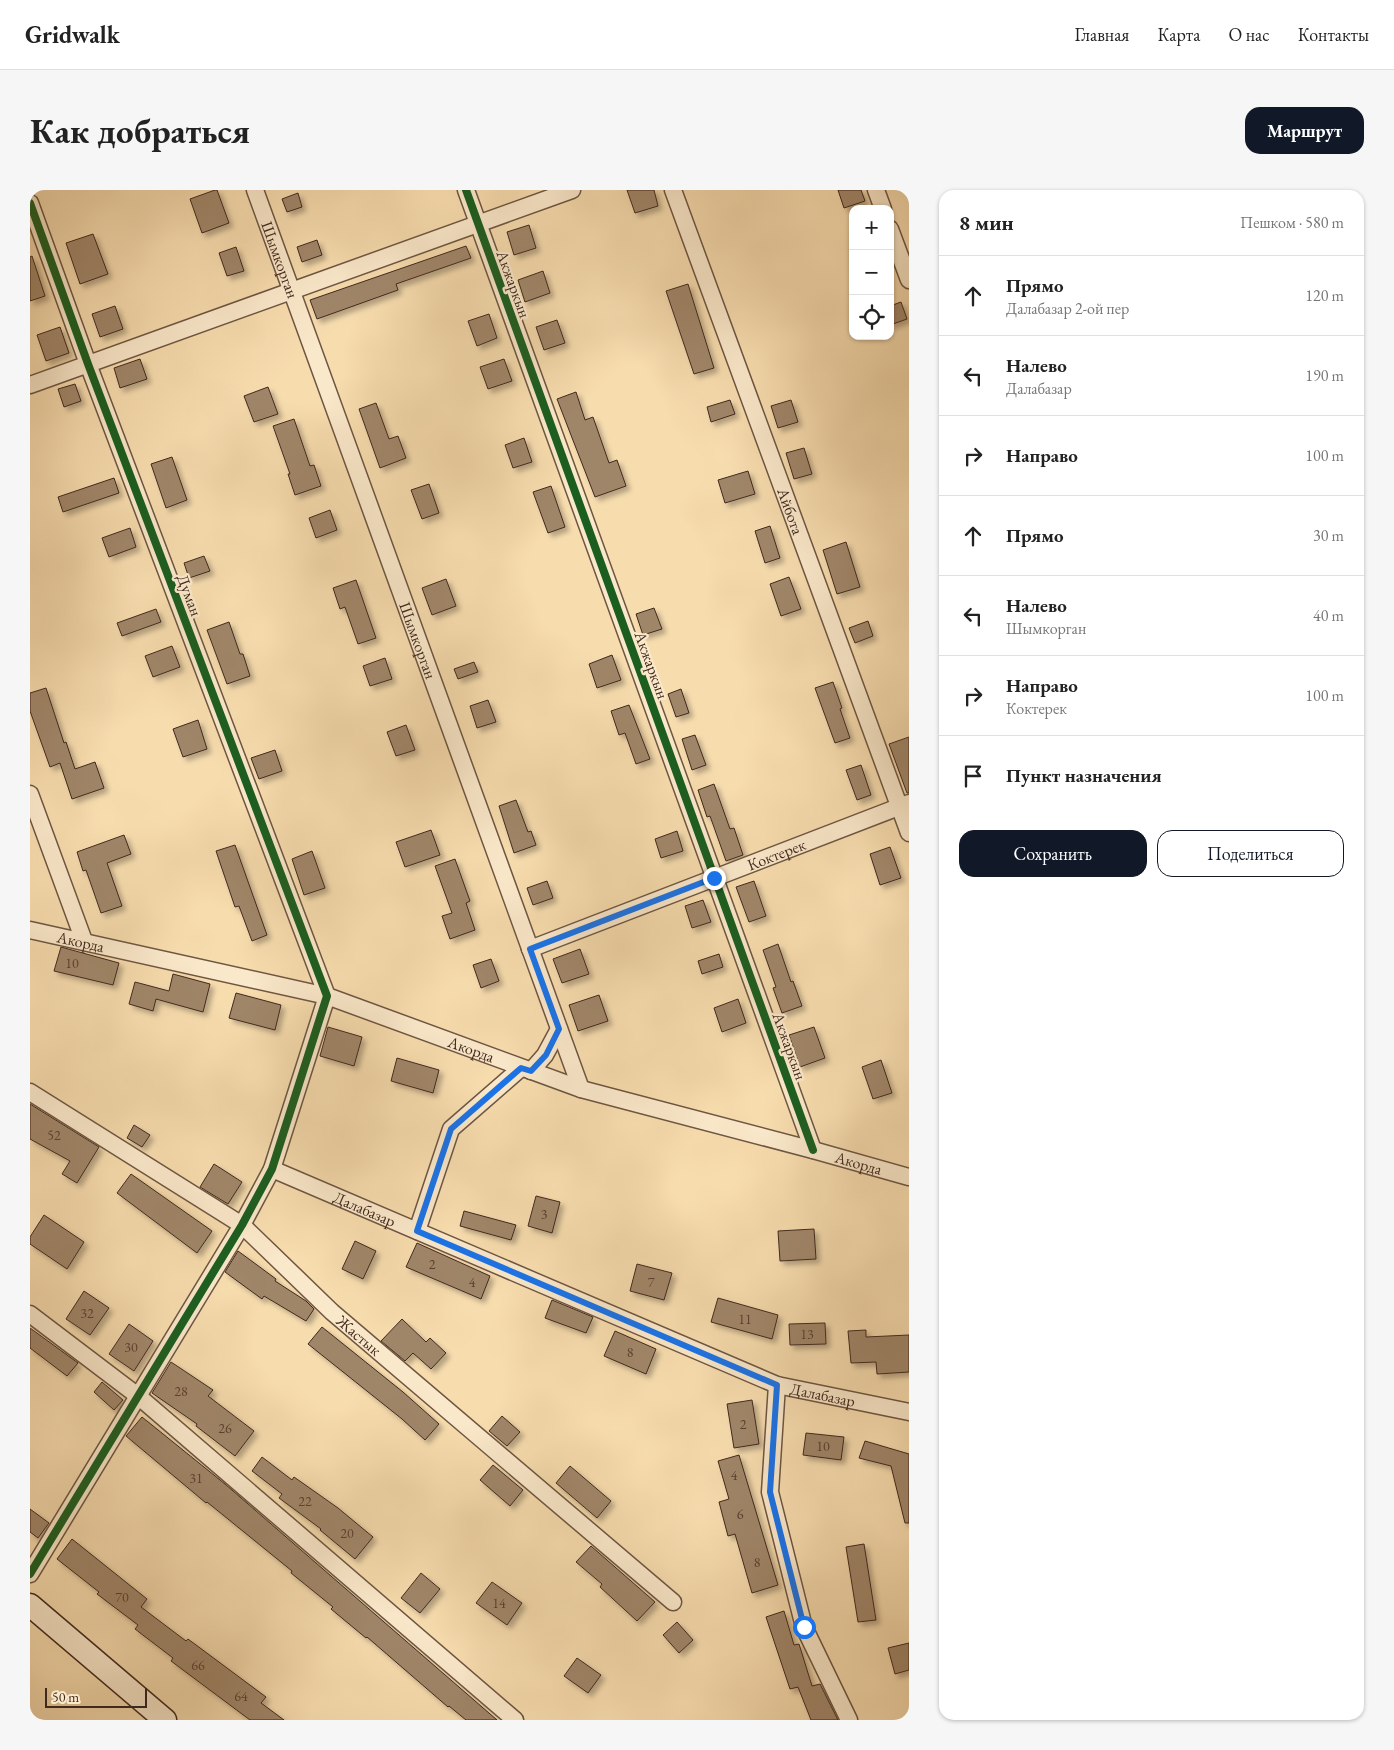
<!DOCTYPE html>
<html lang="ru">
<meta charset="utf-8">
<style>
body{margin:0;font-family:"EB Garamond",serif;background:#f6f6f6;color:#222}
.controls{position:absolute;right:15px;top:15px;display:grid;overflow:hidden;border-radius:10px;box-shadow:0 1px 4px #0004}
.controls button{width:45px;height:45px;display:grid;place-items:center;padding:0;border:0;border-bottom:1px solid #e0e0e0;background:#fff;color:#222;font:25px sans-serif}
.scale{position:absolute;left:15px;bottom:12px;width:102px;box-sizing:border-box;padding-left:5px;border:2px solid #41291e;border-top:0;font-size:14px;line-height:18px;white-space:nowrap;color:#41291e;-webkit-text-stroke:4px #fae8ca;paint-order:stroke}
.stop{position:absolute;width:15px;height:15px;margin:-11px;border:4px solid #1a73e8;border-radius:50%;background:#fff}
.stop.end{background:#1a73e8;border-color:#fff;box-shadow:0 1px 5px #0008}
.list{margin:0;padding:0;list-style:none}
h2{display:flex;justify-content:space-between;align-items:center;height:65px;margin:0;padding:0 20px;font-size:21px}
h2 small{font-size:16px;font-weight:400;color:#767676}
.list li{display:grid;grid-template-columns:32px 1fr auto;gap:15px;align-items:center;box-sizing:border-box;height:80px;padding:0 20px;border-top:1px solid #e0e0e0}
.list b{display:block;font-size:19px;white-space:nowrap}
.list p{margin:0;font-size:16px;white-space:nowrap;color:#767676}
.list em{font-size:16px;font-style:normal;color:#767676}
.actions{display:flex;gap:10px;padding:15px 20px}
.actions a{flex:1;padding:11px 0;border:1px solid #111827;border-radius:15px;text-align:center;font-size:18px;color:#111827}
.actions .main{background:#111827;color:#fff}
.icon{flex:none;width:28px;height:28px;fill:none;stroke:currentColor;stroke-width:2;stroke-linecap:round;stroke-linejoin:round}
.map{position:relative;flex:none;width:879px;height:1530px;overflow:hidden;border-radius:15px}
header{display:flex;align-items:center;gap:30px;box-sizing:border-box;height:70px;padding:0 25px;background:#fff;border-bottom:1px solid #e0e0e0}
header strong{font-size:24px}
nav{display:flex;gap:28px;margin-inline-start:auto;font-size:18px}
.intro{display:flex;align-items:center;justify-content:space-between;box-sizing:border-box;height:120px;padding:0 30px}
h1{margin:0;font-size:35px}
.button{padding:12px 22px;border-radius:15px;background:#111827;color:#fff;font-size:18px;font-weight:700}
main{display:flex;gap:30px;padding:0 30px}
aside{flex:1;background:#fff;border-radius:15px;box-shadow:0 1px 4px #0004}
.map>svg:first-child{display:block}
.building{fill:#a08669;stroke:#41291e;filter:url(#shadow)}
.lines{fill:none;stroke-linecap:round;stroke-linejoin:round}
.minor-casing{stroke:#6e5642;stroke-width:19}
.secondary-casing{stroke:#41291e;stroke-width:25}
.minor{stroke:#fae8ca;stroke-width:16}
.secondary{stroke:#fae8ca;stroke-width:22}
.cycleway-casing{stroke:#fae8ca;stroke-width:11}
.cycleway{stroke:#1b5e20;stroke-width:8}
.route{stroke:#1a73e8;stroke-width:6}
.labels{text-anchor:middle;stroke-width:4.5;stroke-linejoin:round;paint-order:stroke}
.number-label{font-size:14px;fill:#594031}
.street-label{font-size:16px;fill:#41291e;stroke:#fae8ca}
</style>
<header>
<strong>Gridwalk</strong>
<nav><a>Главная</a><a>Карта</a><a>О нас</a><a>Контакты</a></nav>
</header>
<div class="intro"><h1>Как добраться</h1><a class="button">Маршрут</a></div>
<main>
<div class="map">
<svg width="879" height="1530" viewBox="0 0 879 1530">
<defs>
<filter id="shadow"><feDropShadow dx="4" dy="4" stdDeviation="2.5" flood-color="#0004"/></filter>
</defs>
<rect width="100%" height="100%" fill="#f7dcae"/>
<filter id="stains"><feTurbulence type="fractalNoise" baseFrequency=".004" numOctaves="4"/><feColorMatrix values="0 0 0 0 .2 0 0 0 0 .09 0 0 0 0 .02 0 0 0 .5 -.17"/></filter>
<radialGradient id="worn" r=".72"><stop offset=".6" stop-color="#630" stop-opacity="0"/><stop offset="1" stop-color="#630" stop-opacity=".3"/></radialGradient>
<g class="building">
<path d="M185 0H187L199 33 172 43 160 9Z"/>
<path d="M597 0H624L628 16 605 23Z"/>
<path d="M808 0H831L835 11 814 18Z"/>
<path d="M268 3 272 17 257 22 252 9Z"/>
<path d="M499 35 506 58 484 65 477 42Z"/>
<path d="M63 44 78 84 50 94 36 53Z"/>
<path d="M287 50 292 65 272 72 267 57Z"/>
<path d="M436 56 441 68 366 94 368 100 287 129 280 110Z"/>
<path d="M206 57 214 81 197 86 189 63Z"/>
<path d="M2 66 15 106 0 111V67Z"/>
<path d="M513 81 520 103 495 112 488 90Z"/>
<path d="M658 94 684 178 664 184 636 101Z"/>
<path d="M871 112 877 129 860 135V116Z"/>
<path d="M85 116 93 139 70 147 62 124Z"/>
<path d="M459 124 467 148 447 156 438 131Z"/>
<path d="M527 130 535 153 514 160 506 137Z"/>
<path d="M30 137 39 163 16 171 7 145Z"/>
<path d="M110 169 117 189 90 198 84 178Z"/>
<path d="M474 169 482 191 458 199 450 177Z"/>
<path d="M45 194 51 211 34 217 28 199Z"/>
<path d="M238 197 248 224 224 232 214 206Z"/>
<path d="M546 202 555 230 563 227 579 273 587 270 596 296 565 307 527 209Z"/>
<path d="M700 210 705 224 681 232 677 217Z"/>
<path d="M761 210 768 232 748 238 741 216Z"/>
<path d="M346 213 359 249 368 246 376 268 350 278 329 219Z"/>
<path d="M264 229 280 276 284 275 291 296 265 305 258 284H260L243 236Z"/>
<path d="M494 248 502 272 483 278 475 255Z"/>
<path d="M774 258 782 284 764 289 756 263Z"/>
<path d="M142 267 157 310 136 318 121 274Z"/>
<path d="M718 281 725 304 695 313 688 290Z"/>
<path d="M84 288 89 303 33 322 28 307Z"/>
<path d="M399 294 409 323 392 329 381 300Z"/>
<path d="M521 296 535 337 518 343 503 302Z"/>
<path d="M300 320 307 340 286 348 279 328Z"/>
<path d="M740 336 750 368 735 373 725 341Z"/>
<path d="M100 338 106 357 79 367 72 348Z"/>
<path d="M816 352 830 397 807 404 793 360Z"/>
<path d="M174 366 180 381 159 388 154 373Z"/>
<path d="M759 387 771 419 751 426 740 394Z"/>
<path d="M416 389 426 416 402 425 392 398Z"/>
<path d="M326 390 346 448 328 454 315 417 310 419 303 398Z"/>
<path d="M624 418 632 439 613 445 606 424Z"/>
<path d="M126 419 131 432 92 446 87 433Z"/>
<path d="M838 431 843 446 825 453 819 438Z"/>
<path d="M199 432 210 464H213L220 486 197 494 177 440Z"/>
<path d="M142 456 150 477 123 487 115 466Z"/>
<path d="M582 465 591 490 567 498 559 474Z"/>
<path d="M355 468 362 489 340 496 333 476Z"/>
<path d="M444 472 448 482 428 489 424 479Z"/>
<path d="M803 492 812 518 810 519 820 548 805 553 785 498Z"/>
<path d="M16 498 34 553 36 552 45 579 65 572 74 598 42 609 30 573 20 577 0 521V503Z"/>
<path d="M651 499 659 523 646 527 638 504Z"/>
<path d="M458 510 466 532 447 538 440 516Z"/>
<path d="M599 515 620 569 606 574 595 543 589 545 581 521Z"/>
<path d="M168 530 177 559 153 567 143 539Z"/>
<path d="M376 535 385 560 366 566 357 542Z"/>
<path d="M665 545 676 575 662 580 652 549Z"/>
<path d="M879 547V603H877L859 554Z"/>
<path d="M245 560 252 581 229 589 221 568Z"/>
<path d="M831 575 841 605 827 610 816 580Z"/>
<path d="M684 594 700 639 704 638 713 665 696 671 680 626 677 627 668 600Z"/>
<path d="M486 610 498 642 501 641 506 655 484 663 469 616Z"/>
<path d="M401 640 410 665 375 677 366 652Z"/>
<path d="M647 641 653 661 631 668 625 649Z"/>
<path d="M94 645 101 664 77 673 92 716 71 723 56 680 53 681 47 662Z"/>
<path d="M205 655 237 745 222 751 209 716 205 717 186 661Z"/>
<path d="M860 657 871 688 850 695 840 664Z"/>
<path d="M282 661 295 698 274 705 262 669Z"/>
<path d="M425 669 440 711 436 713 445 740 420 749 412 726 422 723 405 676Z"/>
<path d="M517 691 523 708 503 715 497 698Z"/>
<path d="M724 691 736 726 719 732 706 697Z"/>
<path d="M673 710 681 732 662 738 655 716Z"/>
<path d="M748 754 761 792 763 791 772 816 752 823 743 798 746 797 733 760Z"/>
<path d="M31 757 89 773 83 795 24 781Z"/>
<path d="M550 759 559 784 532 793 523 769Z"/>
<path d="M689 764 693 777 672 784 668 771Z"/>
<path d="M461 769 469 791 451 798 443 775Z"/>
<path d="M143 784 180 794 173 822 126 809 123 821 99 814 105 792 139 801Z"/>
<path d="M206 803 251 815 245 840 199 828Z"/>
<path d="M569 805 578 831 548 841 539 815Z"/>
<path d="M708 809 716 833 692 842 684 818Z"/>
<path d="M298 837 332 847 324 876 290 866Z"/>
<path d="M784 837 795 868 770 877 759 845Z"/>
<path d="M367 868 409 880 403 903 361 891Z"/>
<path d="M851 870 862 903 843 909 832 877Z"/>
<path d="M0 914 69 957 47 993 32 984 40 971 0 949Z"/>
<path d="M104 935 120 945 112 957 97 948Z"/>
<path d="M184 974 212 992 198 1014 170 997Z"/>
<path d="M101 984 182 1041 167 1063 87 1003Z"/>
<path d="M506 1006 530 1012 522 1043 498 1036Z"/>
<path d="M434 1021 486 1035 481 1050 430 1036Z"/>
<path d="M14 1025 54 1052 37 1079 0 1054V1047Z"/>
<path d="M784 1039 786 1069 750 1071 748 1041Z"/>
<path d="M325 1051 346 1061 333 1089 312 1079Z"/>
<path d="M387 1053 460 1086 451 1109 376 1077Z"/>
<path d="M208 1061 246 1089 245 1091 276 1111 284 1119 276 1131 234 1106 232 1109 195 1082Z"/>
<path d="M607 1074 642 1083 634 1110 600 1101Z"/>
<path d="M54 1101 79 1118 60 1145 36 1129Z"/>
<path d="M688 1108 748 1125 742 1149 681 1132Z"/>
<path d="M522 1110 563 1127 556 1143 515 1128Z"/>
<path d="M372 1129 396 1152 400 1148 416 1163 401 1179 383 1163 375 1171 351 1151Z"/>
<path d="M795 1133 796 1154 760 1155 759 1134Z"/>
<path d="M99 1134 123 1151 104 1181 79 1164Z"/>
<path d="M292 1137 373 1202 409 1234 395 1250 372 1229 278 1154Z"/>
<path d="M0 1138 48 1173 37 1186 0 1158Z"/>
<path d="M836 1140V1147L879 1145V1182L847 1184 846 1172 821 1173 818 1141Z"/>
<path d="M585 1141 626 1159 616 1184 574 1166Z"/>
<path d="M141 1172 183 1200 178 1206 224 1241 205 1266 166 1236 167 1234 122 1203Z"/>
<path d="M72 1192 93 1210 84 1220 64 1202Z"/>
<path d="M722 1210 729 1254 704 1258 697 1214Z"/>
<path d="M472 1226 490 1242 477 1256 459 1241Z"/>
<path d="M112 1227 195 1294 467 1530H436L419 1516 418 1517 337 1447 336 1448 301 1419 303 1417 261 1383 262 1381 177 1312 176 1313 96 1246Z"/>
<path d="M776 1243 814 1247 811 1270 773 1265Z"/>
<path d="M835 1251 879 1264V1333H875L861 1276 829 1268Z"/>
<path d="M709 1265 748 1395 722 1403 705 1344 698 1346 689 1312 699 1309 688 1271Z"/>
<path d="M232 1267 262 1290 264 1287 308 1318 343 1347 325 1369 290 1340 291 1339 249 1308 252 1304 222 1281Z"/>
<path d="M463 1275 493 1300 480 1316 450 1290Z"/>
<path d="M540 1276 581 1311 567 1328 526 1293Z"/>
<path d="M0 1319 19 1333 8 1348 0 1342Z"/>
<path d="M42 1349 117 1409 111 1417 156 1451 158 1449 236 1507 231 1513 254 1530H220L141 1471 143 1468 105 1439 108 1435 67 1404 69 1402 27 1369Z"/>
<path d="M834 1354 846 1430 828 1432 816 1357Z"/>
<path d="M561 1356 625 1412 607 1431 570 1397 572 1394 546 1372Z"/>
<path d="M391 1383 410 1399 390 1423 371 1408Z"/>
<path d="M462 1392 492 1413 477 1435 446 1413Z"/>
<path d="M754 1421 764 1455 769 1454 782 1496 790 1494 808 1530H781L768 1497 760 1499 736 1427Z"/>
<path d="M647 1432 663 1450 649 1463 633 1445Z"/>
<path d="M879 1453V1480L865 1484 858 1458Z"/>
<path d="M547 1468 571 1485 558 1503 534 1486Z"/>
</g>
<g class="lines">
<defs>
<g id="minor">
<path id="s1" d="M225 0 551 899"/>
<path d="M436 0 783 960"/>
<path id="s2" d="M643 0 879 643"/>
<path d="M846 0 853 19"/>
<path d="M0 13 58 174 297 806 242 979 212 1035 0 1384"/>
<path d="M860 39 879 90"/>
<path d="M0 195 542 0"/>
<path d="M0 604 54 751"/>
<path id="s3" d="M0 740 297 806 551 899 783 960 879 987"/>
<path id="s4" d="M500 759 879 613"/>
<path d="M501 881 515 865 529 839"/>
<path id="s5" d="M0 902 212 1035 302 1122 643 1412"/>
<path id="s6" d="M242 979 747 1195 879 1222"/>
<path d="M387 1041 421 939 491 878"/>
<path d="M0 1124 108 1206 485 1530"/>
<path d="M747 1195 740 1302 774 1437 819 1530"/>
</g>
<path id="secondary" d="M0 1415 135 1530"/>
</defs>
<use href="#minor" class="minor-casing"/>
<use href="#secondary" class="secondary-casing"/>
<use href="#minor" class="minor"/>
<use href="#secondary" class="secondary"/>
<defs>
<g id="cycleway">
<path d="M436 0 783 960"/>
<path d="M0 13 58 174 297 806 242 979 212 1035 0 1384"/>
</g>
</defs>
<use href="#cycleway" class="cycleway-casing"/>
<use href="#cycleway" class="cycleway"/>
</g>
<g class="lines">
<path class="route" d="M684 688 500 759 529 839 516 865 501 881 491 878 421 939 387 1041 747 1195 740 1302 774 1437"/>
</g>
<g class="labels">
<g class="number-label">
<text x="42" y="778">10</text>
<text x="24" y="950">52</text>
<text x="514" y="1029">3</text>
<text x="402" y="1079">2</text>
<text x="442" y="1097">4</text>
<text x="621" y="1097">7</text>
<text x="57" y="1128">32</text>
<text x="715" y="1134">11</text>
<text x="777" y="1149">13</text>
<text x="101" y="1162">30</text>
<text x="600" y="1167">8</text>
<text x="151" y="1206">28</text>
<text x="713" y="1239">2</text>
<text x="195" y="1243">26</text>
<text x="793" y="1261">10</text>
<text x="704" y="1290">4</text>
<text x="166" y="1293">31</text>
<text x="275" y="1316">22</text>
<text x="710" y="1329">6</text>
<text x="317" y="1348">20</text>
<text x="727" y="1377">8</text>
<text x="92" y="1412">70</text>
<text x="469" y="1418">14</text>
<text x="168" y="1480">66</text>
<text x="211" y="1511">64</text>
</g>
<g class="street-label">
<text dy="6" stroke="none"><textPath href="#s1" startOffset="74">Шымкорган</textPath></text>
<text transform="translate(484 94) rotate(70)" y="6">Акжаркын</text>
<text dy="6" stroke="none"><textPath href="#s2" startOffset="342">Айбота</textPath></text>
<text transform="translate(160 405) rotate(69)" y="6">Думан</text>
<text dy="6" stroke="none"><textPath href="#s1" startOffset="479">Шымкорган</textPath></text>
<text transform="translate(622 475) rotate(70)" y="6">Акжаркын</text>
<text dy="6" stroke="none"><textPath href="#s4" startOffset="264">Коктерек</textPath></text>
<text dy="6" stroke="none"><textPath href="#s3" startOffset="52">Акорда</textPath></text>
<text transform="translate(760 856) rotate(70)" y="6">Акжаркын</text>
<text dy="6" stroke="none"><textPath href="#s3" startOffset="458">Акорда</textPath></text>
<text dy="6" stroke="none"><textPath href="#s3" startOffset="862">Акорда</textPath></text>
<text dy="6" stroke="none"><textPath href="#s6" startOffset="101">Далабазар</textPath></text>
<text dy="6" stroke="none"><textPath href="#s5" startOffset="411">Жастык</textPath></text>
<text dy="6" stroke="none"><textPath href="#s6" startOffset="596">Далабазар</textPath></text>
</g>
</g>
<rect width="100%" height="100%" filter="url(#stains)"/>
<rect width="100%" height="100%" fill="url(#worn)"/>
</svg>
<div class="controls">
<button>+</button>
<button>−</button>
<button><svg class="icon" aria-label="locate" viewBox="0 0 24 24"><circle cx="12" cy="12" r="6"/><path d="M12 2v4M12 18v4M2 12h4M18 12h4"/></svg></button>
</div>
<div class="scale">50 m</div>
<div class="stop" style="left:774px;top:1437px"></div>
<div class="stop end" style="left:684px;top:688px"></div>
</div>
<aside>
<h2>8 мин<small>Пешком · 580 m</small></h2>
<ul class="list">
<li><svg class="icon" aria-label="ahead" viewBox="0 0 24 24"><path d="M12 20V5M6 11l6-6 6 6"/></svg><div><b>Прямо</b><p>Далабазар 2-ой пер</p></div><em>120 m</em></li>
<li><svg class="icon" aria-label="left" viewBox="0 0 24 24"><path d="M17 20v-9H6M10 6l-5 5 5 5"/></svg><div><b>Налево</b><p>Далабазар</p></div><em>190 m</em></li>
<li><svg class="icon" aria-label="right" viewBox="0 0 24 24"><path d="M7 20v-9h11M14 6l5 5-5 5"/></svg><div><b>Направо</b></div><em>100 m</em></li>
<li><svg class="icon" aria-label="ahead" viewBox="0 0 24 24"><path d="M12 20V5M6 11l6-6 6 6"/></svg><div><b>Прямо</b></div><em>30 m</em></li>
<li><svg class="icon" aria-label="left" viewBox="0 0 24 24"><path d="M17 20v-9H6M10 6l-5 5 5 5"/></svg><div><b>Налево</b><p>Шымкорган</p></div><em>40 m</em></li>
<li><svg class="icon" aria-label="right" viewBox="0 0 24 24"><path d="M7 20v-9h11M14 6l5 5-5 5"/></svg><div><b>Направо</b><p>Коктерек</p></div><em>100 m</em></li>
<li><svg class="icon" aria-label="arrive" viewBox="0 0 24 24"><path d="M6 21V4h12l-3 4 3 4H6"/></svg><div><b>Пункт назначения</b></div></li>
</ul>
<div class="actions"><a class="main">Сохранить</a><a>Поделиться</a></div>
</aside>
</main>
